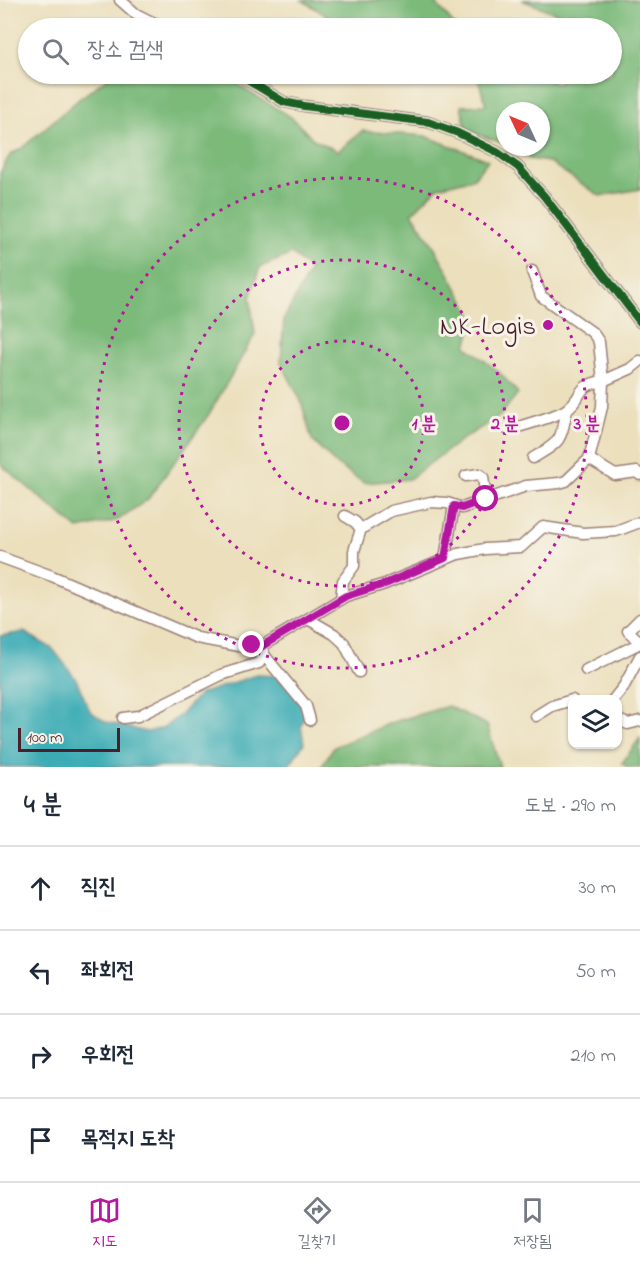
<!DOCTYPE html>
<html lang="ko">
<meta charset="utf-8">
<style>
body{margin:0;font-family:"Indie Flower","Poor Story",sans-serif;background:#f2f2f3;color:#1f2937}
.controls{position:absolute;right:18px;bottom:18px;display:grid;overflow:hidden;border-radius:12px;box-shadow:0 2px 4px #0004}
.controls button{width:54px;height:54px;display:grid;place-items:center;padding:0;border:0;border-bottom:2px solid #e0e1e3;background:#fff;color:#1f2937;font:30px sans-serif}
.compass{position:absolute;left:496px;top:102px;width:54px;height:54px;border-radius:50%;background:#fff;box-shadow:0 2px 4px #0004;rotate:314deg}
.scale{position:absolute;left:18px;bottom:15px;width:102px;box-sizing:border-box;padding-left:6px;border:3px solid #4a1f2b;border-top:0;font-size:16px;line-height:21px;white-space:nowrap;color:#4a1f2b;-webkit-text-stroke:4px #f7f3e8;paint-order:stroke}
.stop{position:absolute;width:18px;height:18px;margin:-14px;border:4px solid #b5179e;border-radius:50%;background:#fff}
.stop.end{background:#b5179e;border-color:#fff;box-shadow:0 2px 6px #0008}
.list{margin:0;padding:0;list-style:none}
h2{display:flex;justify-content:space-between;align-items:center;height:78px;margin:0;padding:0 24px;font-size:26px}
h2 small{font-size:20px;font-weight:400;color:#747a83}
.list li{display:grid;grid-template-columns:39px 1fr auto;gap:18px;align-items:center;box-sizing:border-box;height:84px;padding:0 24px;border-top:2px solid #e0e1e3}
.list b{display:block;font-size:22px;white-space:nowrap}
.list em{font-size:20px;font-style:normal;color:#747a83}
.icon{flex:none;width:33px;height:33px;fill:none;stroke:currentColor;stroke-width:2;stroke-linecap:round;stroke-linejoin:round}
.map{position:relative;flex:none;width:640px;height:767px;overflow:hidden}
.search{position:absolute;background:#fff;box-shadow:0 2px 4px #0004;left:18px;right:18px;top:18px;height:66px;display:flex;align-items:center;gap:15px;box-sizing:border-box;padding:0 21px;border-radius:33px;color:#747a83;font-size:22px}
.sheet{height:414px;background:#fff}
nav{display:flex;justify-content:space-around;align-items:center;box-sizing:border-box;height:84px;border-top:2px solid #e0e1e3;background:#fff;font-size:16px;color:#747a83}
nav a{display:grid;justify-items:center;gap:3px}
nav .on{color:#b5179e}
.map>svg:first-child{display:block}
.forest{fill:#7bba7a;stroke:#626c52;stroke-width:1.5}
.water{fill:#3aacb5;stroke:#426670;stroke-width:1.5}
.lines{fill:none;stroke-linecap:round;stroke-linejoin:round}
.minor-casing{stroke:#9a7f74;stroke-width:13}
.minor{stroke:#fff;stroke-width:10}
.cycleway-casing{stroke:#f7f3e8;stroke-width:11}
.cycleway{stroke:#1b5e20;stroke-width:8}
.route{stroke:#b5179e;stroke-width:8}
.ring{fill:none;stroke:#b5179e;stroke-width:3;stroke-dasharray:3 6}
.poi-dot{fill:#b5179e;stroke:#f7f3e8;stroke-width:2}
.labels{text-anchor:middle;stroke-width:6;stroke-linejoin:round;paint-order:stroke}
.poi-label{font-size:27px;fill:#4a1f2b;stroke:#f7f3e8;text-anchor:end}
.centre{fill:#b5179e;stroke:#f7f3e8;stroke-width:3}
.ring-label{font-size:18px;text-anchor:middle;font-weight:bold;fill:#b5179e;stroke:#f7f3e8;stroke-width:6;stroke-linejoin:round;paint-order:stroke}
</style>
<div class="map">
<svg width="640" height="767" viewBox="0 0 640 767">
<rect width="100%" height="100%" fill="#f7f3e8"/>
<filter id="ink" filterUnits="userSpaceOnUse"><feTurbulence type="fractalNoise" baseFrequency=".0167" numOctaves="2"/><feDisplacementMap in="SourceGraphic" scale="12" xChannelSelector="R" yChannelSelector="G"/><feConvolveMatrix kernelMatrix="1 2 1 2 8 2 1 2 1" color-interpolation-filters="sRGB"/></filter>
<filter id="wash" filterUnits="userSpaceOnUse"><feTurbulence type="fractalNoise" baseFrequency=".008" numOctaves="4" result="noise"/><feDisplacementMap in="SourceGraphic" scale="24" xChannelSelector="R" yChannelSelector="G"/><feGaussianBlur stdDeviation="1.35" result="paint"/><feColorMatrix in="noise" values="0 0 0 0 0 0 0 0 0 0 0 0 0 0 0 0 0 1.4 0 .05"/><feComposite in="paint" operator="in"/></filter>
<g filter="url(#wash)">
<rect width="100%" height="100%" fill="#ebdfbc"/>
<g class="forest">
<path d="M302 0H433L457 28H341L333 20Z"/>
<path d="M522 0H640V189L600 196 549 162 530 159 512 147H541V111H505V144L467 131 461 106 486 105 477 76 425 85 384 83 377 74H536L558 84 563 74H612V28H579L574 20Z"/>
<path d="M113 74H225L244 89 291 117 313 139 338 151 362 131 425 136 488 160 474 178 438 187 412 213 433 245 474 319 466 346 498 371 518 393 500 416 461 440 409 479 364 483 336 464 312 440 301 401 281 362 284 319 310 270 292 254 260 267 250 298 255 334 209 414 148 499 118 520 78 529 0 464V173L10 155 22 148 79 99Z"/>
<path d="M448 706 487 725 500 767H321L334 747 393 722Z"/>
<path d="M640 738V767H627L622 763Z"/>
</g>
<path class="water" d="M24 632 53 649 76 679 90 711 106 722 147 732 163 728 181 714 200 694 256 675 277 676 307 708 301 726 304 743 288 767H0V636Z"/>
</g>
<g filter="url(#ink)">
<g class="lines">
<defs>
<g id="minor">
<path d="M120 0 136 14 164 28"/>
<path d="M237 74 284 102 304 106 428 122 458 133 497 152 518 167 544 196 640 322"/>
<path d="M532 271 541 296 593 333 599 342 603 381 630 369 640 361"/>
<path d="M508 430C520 426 559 416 567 409 585 396 574 386 603 381L602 407 589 459 615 475 637 472 640 475"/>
<path d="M533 458C561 441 560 443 567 410"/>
<path d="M466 476 479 474 483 477 486 499"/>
<path d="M345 516 355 522 361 529 391 511 431 502 447 503 462 508 526 486 559 483 566 481 589 459"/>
<path d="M0 557 52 576 197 638 239 646H262L346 596 385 584 458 554 485 549 521 547 543 527 583 533 616 531 640 522"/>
<path d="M445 558 454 506"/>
<path d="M341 599 343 581 354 566V551L361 529"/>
<path d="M308 619 334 634 344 643 359 672"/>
<path d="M640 619 628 631 640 642"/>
<path d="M264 655 306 706 310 720"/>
<path d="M586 670 640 643"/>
<path d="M613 700 624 686 640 656"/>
<path d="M536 716 552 706 572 700"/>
<path d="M123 718 138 716 221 675 259 663 264 655 262 646"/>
<path d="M618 720 628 724 640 721"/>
</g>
</defs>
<use href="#minor" class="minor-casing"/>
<use href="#minor" class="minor"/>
<defs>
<path id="cycleway" d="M237 74 284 102 304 106 428 122 458 133 497 152 518 167 544 196 640 322"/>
</defs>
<use href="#cycleway" class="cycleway-casing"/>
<use href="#cycleway" class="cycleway"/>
</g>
</g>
<g class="lines" filter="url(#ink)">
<path class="route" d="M252 645 262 646 346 596 385 584 445 558 454 506 462 508 486 499"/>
</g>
<g class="ring">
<circle cx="342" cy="423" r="82"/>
<circle cx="342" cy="423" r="163"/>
<circle cx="342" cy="423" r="245"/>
</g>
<circle class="poi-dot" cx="548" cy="325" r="6"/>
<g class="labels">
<g class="poi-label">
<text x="536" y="334">NK-Logis</text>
</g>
</g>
<circle cx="342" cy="423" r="9" class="centre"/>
<g class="ring-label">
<text x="424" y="429">1 분</text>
<text x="505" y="429">2 분</text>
<text x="587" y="429">3 분</text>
</g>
</svg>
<div class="controls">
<button><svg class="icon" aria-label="layers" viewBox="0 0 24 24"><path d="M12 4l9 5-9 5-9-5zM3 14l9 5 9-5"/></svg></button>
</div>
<svg class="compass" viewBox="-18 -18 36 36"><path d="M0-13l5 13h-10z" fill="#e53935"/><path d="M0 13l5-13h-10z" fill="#747a83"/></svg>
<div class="scale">100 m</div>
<div class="stop" style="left:486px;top:499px"></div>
<div class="stop end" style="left:252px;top:645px"></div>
<div class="search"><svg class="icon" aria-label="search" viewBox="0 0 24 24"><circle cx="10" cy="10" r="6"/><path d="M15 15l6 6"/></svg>장소 검색</div>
</div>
<section class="sheet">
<h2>4 분<small>도보 · 290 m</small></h2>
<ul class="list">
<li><svg class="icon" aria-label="ahead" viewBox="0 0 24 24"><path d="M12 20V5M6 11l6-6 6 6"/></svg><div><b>직진</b></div><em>30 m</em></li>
<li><svg class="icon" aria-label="left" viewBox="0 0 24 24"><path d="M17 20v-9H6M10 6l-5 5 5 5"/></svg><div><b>좌회전</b></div><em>50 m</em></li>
<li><svg class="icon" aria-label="right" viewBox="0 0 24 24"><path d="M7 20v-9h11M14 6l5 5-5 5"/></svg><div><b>우회전</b></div><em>210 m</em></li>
<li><svg class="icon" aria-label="arrive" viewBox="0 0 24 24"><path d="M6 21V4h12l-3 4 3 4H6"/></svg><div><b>목적지 도착</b></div></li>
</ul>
</section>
<nav>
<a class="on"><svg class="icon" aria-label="map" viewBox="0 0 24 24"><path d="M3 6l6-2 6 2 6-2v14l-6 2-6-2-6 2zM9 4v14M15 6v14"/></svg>지도</a>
<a><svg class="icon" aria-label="directions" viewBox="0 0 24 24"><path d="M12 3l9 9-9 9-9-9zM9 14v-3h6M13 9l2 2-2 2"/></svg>길찾기</a>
<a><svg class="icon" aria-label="saved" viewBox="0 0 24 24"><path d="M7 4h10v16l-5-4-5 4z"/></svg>저장됨</a>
</nav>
